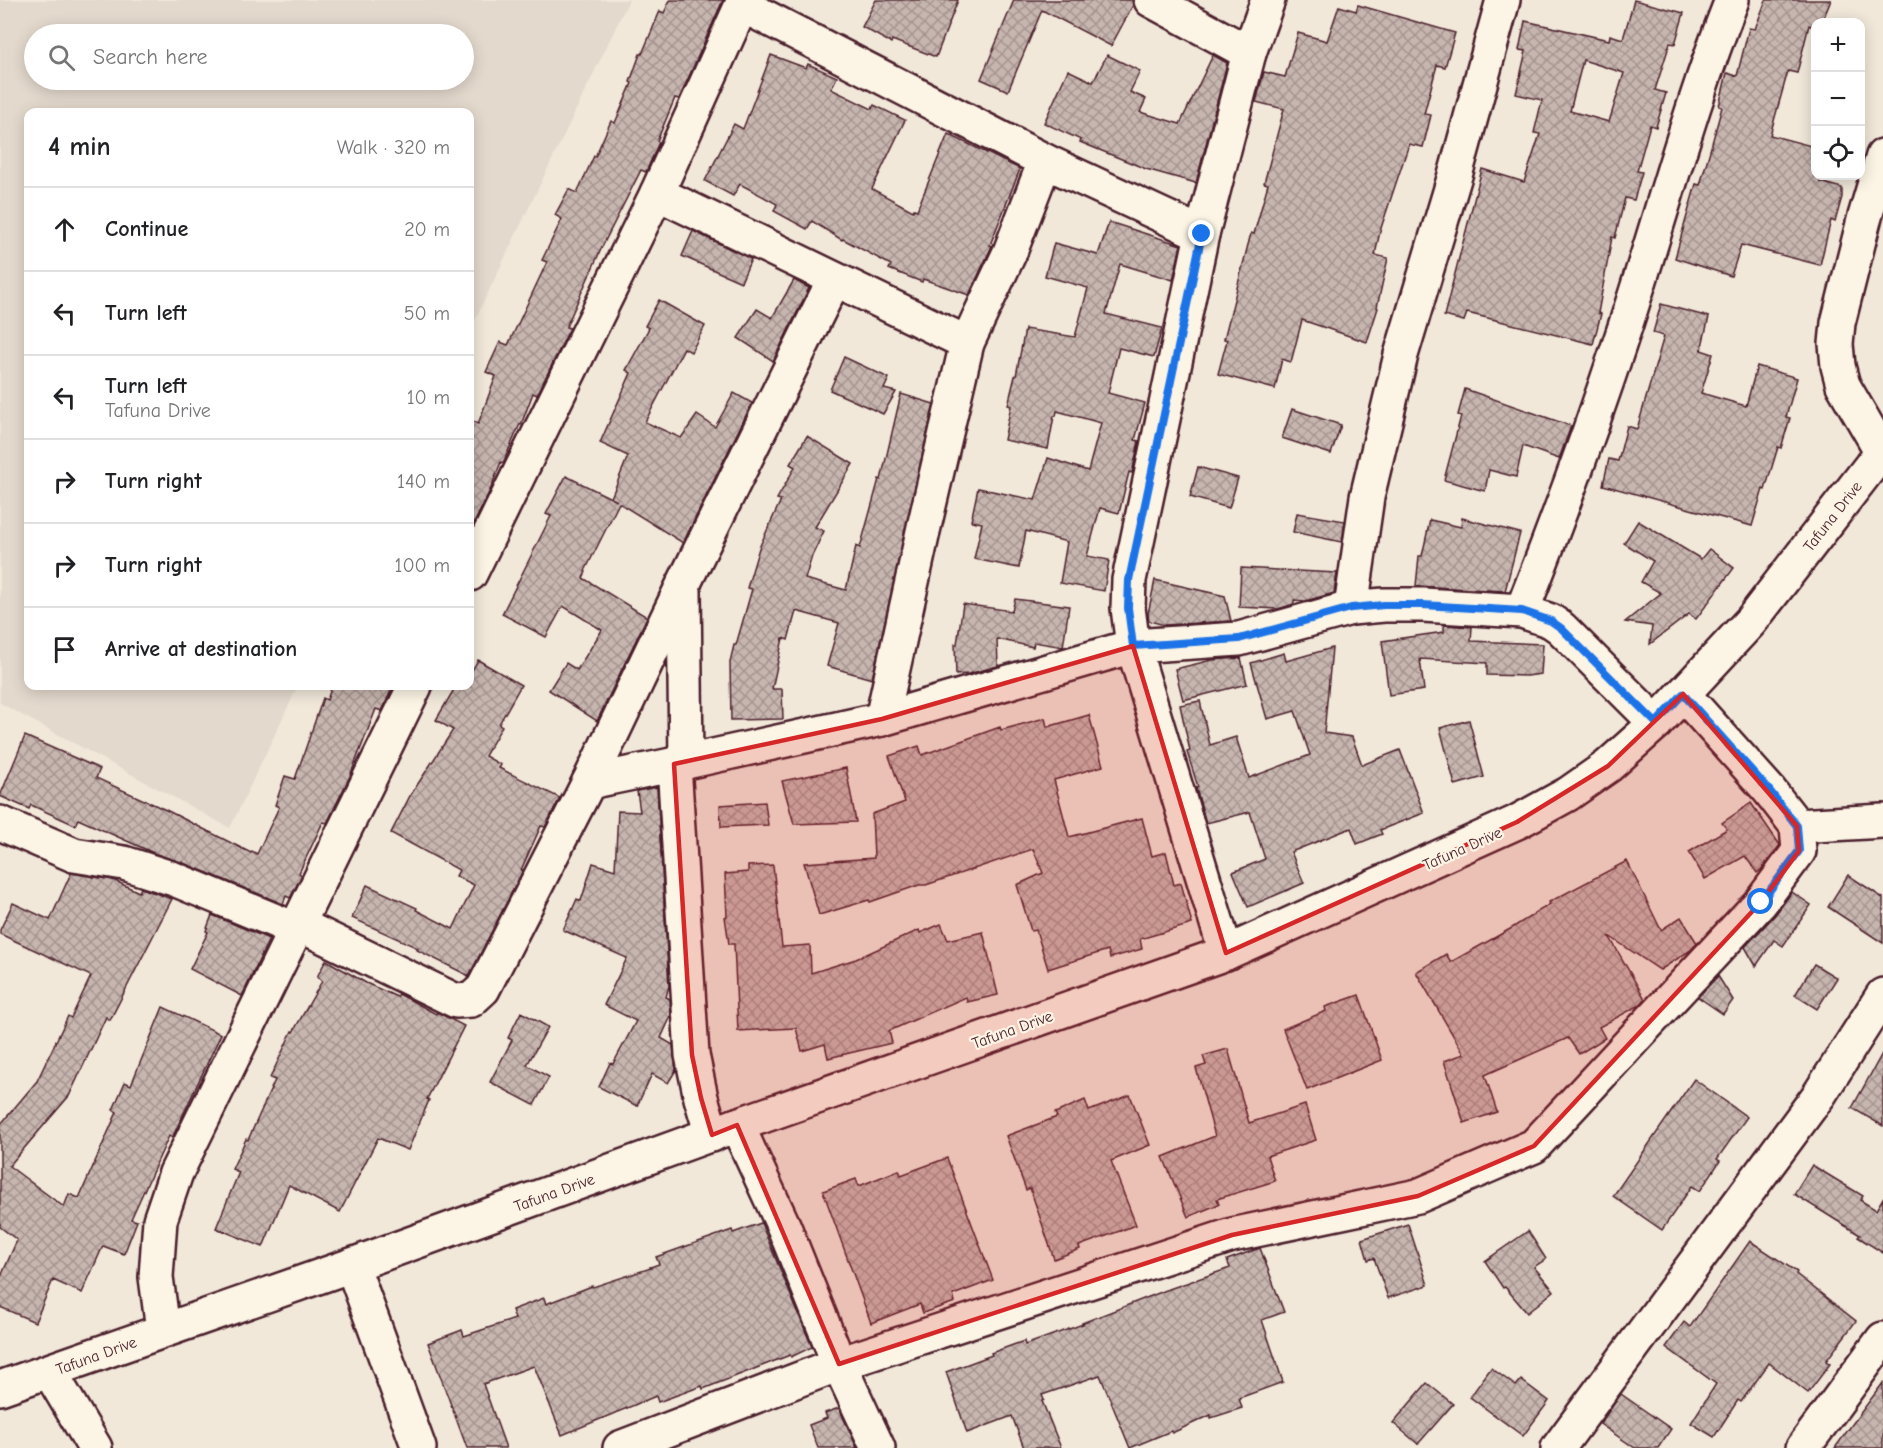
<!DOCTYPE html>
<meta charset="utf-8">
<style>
body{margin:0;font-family:"Comic Neue",sans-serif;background:#f2f2f2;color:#202124}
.controls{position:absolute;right:18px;top:18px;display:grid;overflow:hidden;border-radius:12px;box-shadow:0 3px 15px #0003}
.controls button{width:54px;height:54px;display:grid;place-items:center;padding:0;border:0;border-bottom:2px solid #e0e0e0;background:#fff;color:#202124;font:30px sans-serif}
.stop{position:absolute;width:18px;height:18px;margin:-14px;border:4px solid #1a73e8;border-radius:50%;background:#fff}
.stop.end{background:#1a73e8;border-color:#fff;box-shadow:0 2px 6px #0008}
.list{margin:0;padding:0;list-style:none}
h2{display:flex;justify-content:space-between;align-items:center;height:78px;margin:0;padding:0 24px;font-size:26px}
h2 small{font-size:20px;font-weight:400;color:#757577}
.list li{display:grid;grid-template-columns:39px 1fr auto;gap:18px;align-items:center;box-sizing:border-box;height:84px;padding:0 24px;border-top:2px solid #e0e0e0}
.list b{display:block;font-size:22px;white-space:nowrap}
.list p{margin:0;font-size:20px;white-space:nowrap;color:#757577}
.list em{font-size:20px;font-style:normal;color:#757577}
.icon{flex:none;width:33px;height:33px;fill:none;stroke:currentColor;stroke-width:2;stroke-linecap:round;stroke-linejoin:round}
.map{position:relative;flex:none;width:1883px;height:1448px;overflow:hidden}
.search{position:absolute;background:#fff;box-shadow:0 3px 15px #0003;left:24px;top:24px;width:450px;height:66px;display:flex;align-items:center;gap:15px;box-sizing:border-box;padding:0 21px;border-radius:33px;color:#757577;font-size:22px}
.panel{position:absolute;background:#fff;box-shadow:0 3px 15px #0003;left:24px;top:108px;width:450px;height:582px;border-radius:12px}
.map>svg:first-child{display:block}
.built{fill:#e4d9cd;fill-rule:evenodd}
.building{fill:url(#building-cross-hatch);stroke:#4a1f2b;stroke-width:1.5;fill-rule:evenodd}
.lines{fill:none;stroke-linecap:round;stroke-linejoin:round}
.minor-casing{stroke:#4a1f2b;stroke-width:38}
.major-casing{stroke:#4a1f2b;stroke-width:38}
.minor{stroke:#fcf5e5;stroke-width:33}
.major{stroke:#fcf5e5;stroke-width:33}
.route{stroke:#1a73e8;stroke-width:8}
.marked{fill:#d62828;fill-opacity:0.2;stroke:#d62828;stroke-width:4.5;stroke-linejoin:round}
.labels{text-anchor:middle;stroke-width:4.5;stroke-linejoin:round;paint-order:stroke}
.street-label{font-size:16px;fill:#4a1f2b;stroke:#fcf5e5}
</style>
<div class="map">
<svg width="1883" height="1448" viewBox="0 0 1883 1448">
<defs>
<pattern id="building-cross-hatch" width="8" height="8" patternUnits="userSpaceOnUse" patternTransform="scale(1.5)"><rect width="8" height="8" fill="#c7b6af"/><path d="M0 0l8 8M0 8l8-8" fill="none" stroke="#a4938f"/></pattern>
</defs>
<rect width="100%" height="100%" fill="#f1e8da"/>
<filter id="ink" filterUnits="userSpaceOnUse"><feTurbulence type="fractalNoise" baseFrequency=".0167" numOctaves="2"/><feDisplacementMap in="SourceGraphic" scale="12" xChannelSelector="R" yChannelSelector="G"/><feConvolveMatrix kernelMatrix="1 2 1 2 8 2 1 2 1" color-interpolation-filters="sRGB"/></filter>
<g filter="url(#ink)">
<path class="built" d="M0 0H629L470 330V112H28V686H298L230 828 0 703ZM34 34H464V80H34Z"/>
<g class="building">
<path d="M670 0H723L679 99 675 98 657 141 659 142 646 172 641 170 602 247 566 327 570 328 537 395 533 393 521 425 520 424 503 463 501 462 491 488 470 532V420L478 424 496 376 486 372 500 342 508 345 547 262 542 260 562 219 555 215 569 189 577 193 594 156 595 157 611 121 615 123 632 83 630 82 640 54H642L660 11 664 13Z"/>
<path d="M876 0H958L936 57 892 40 891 43 862 27Z"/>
<path d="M1014 0H1132L1133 5 1111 46 1042 10 1008 91 981 79Z"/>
<path d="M1634 0 1684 13 1675 44 1670 43 1655 90 1666 93 1656 127 1650 125 1637 171 1642 172 1634 200 1625 198 1615 238 1612 237 1598 313 1601 314 1593 344 1467 313 1464 321 1444 316 1482 169 1524 182 1540 134 1534 133 1542 100 1516 94 1526 51 1519 50 1525 21 1609 40 1610 35 1623 39ZM1583 60 1624 73 1609 122 1570 111Z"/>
<path d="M1766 0H1831L1822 22H1815V28L1809 25 1797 73 1788 71 1770 135 1815 147V176H1822L1820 182 1842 188V197L1835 222 1831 220 1820 265 1741 245 1731 276 1675 258 1696 184 1700 185 1711 147 1722 107 1719 106 1727 73 1737 76 1749 28 1755 29Z"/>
<path d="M1358 5 1455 33 1445 67 1437 65 1424 114 1431 115 1423 147 1409 144 1380 231 1375 255 1388 258 1377 307 1378 308 1367 342 1302 320 1291 362 1282 359 1275 389 1218 374 1227 340 1224 339 1251 233 1254 234 1268 184 1264 183 1284 109 1256 102 1264 72 1285 77 1298 33 1327 41 1339 6 1356 11Z"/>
<path d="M771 55 806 68 808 64 837 77 831 89 872 109 874 105 905 120 872 189 913 211 914 209 917 210 948 134 1020 169 990 245 992 246 969 295 923 279 922 282 889 269 891 265 843 239 842 240 812 221 807 229 774 211 777 204 740 184 733 196 705 181 734 124 743 129Z"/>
<path d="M1107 55 1140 71 1130 92 1146 99 1140 112 1180 124 1213 55 1227 63 1196 183 1146 169 1080 142 1081 140 1044 123 1068 70 1093 82Z"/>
<path d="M1109 222 1181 245 1173 280 1120 264 1106 314 1162 328 1154 357 1119 348 1108 393 1145 403 1135 440 1139 441 1132 473 1129 472 1119 513 1100 508 1087 556 1109 560 1104 591 1060 583 1067 542 1026 531 1019 568 974 559 982 523 971 521 978 488 1035 500 1048 458 1088 471 1101 423 1057 411 1056 416H1054L1048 449 1004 440 1011 406 1008 405 1015 376H1016L1025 329 1075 337 1088 288 1045 276 1054 243 1098 255Z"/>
<path d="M693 231 751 259 741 282 682 256Z"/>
<path d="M794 280 809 288 773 361 738 338 757 309 772 318Z"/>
<path d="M659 300 705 326 691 352 684 348 645 422 681 438 697 415 715 427 734 393 752 403 683 543 619 503 585 571 586 572 583 578 647 617 597 721 549 690 566 663 577 670 602 630 563 606 546 637 502 614 551 516 546 514 566 476 617 501 611 498 628 456 600 443 631 373 626 370 649 328 645 326Z"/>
<path d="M1661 304 1709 317 1701 350 1713 354 1701 393 1746 406 1757 366 1797 378 1786 417 1790 418 1781 448 1778 447 1765 490 1763 489 1752 526 1603 485 1609 459 1618 461 1627 426 1637 429 1664 336 1653 333Z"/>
<path d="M844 357 889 378 884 389 896 392 883 414 830 390Z"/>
<path d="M1465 389 1571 426 1559 459 1523 446 1516 477 1489 470 1485 491 1444 480 1461 416 1458 415Z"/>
<path d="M901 394 934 404 872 679 827 666 839 623 796 611 788 640 783 638 772 689H782L783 719 731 720 730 662 734 645H736L752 589 747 588 759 548 781 500 777 499 795 467 790 464 807 436 853 464 815 527 824 531 812 556 805 579 846 590 856 546 860 548 879 479 881 480Z"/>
<path d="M1292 409 1341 425 1331 454 1282 438Z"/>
<path d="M1198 467 1238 478 1229 508 1190 497Z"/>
<path d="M1297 513 1345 521 1342 542 1293 532Z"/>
<path d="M1462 518 1520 533 1505 591 1416 586 1419 556H1422L1430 520 1461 527Z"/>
<path d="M1638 521 1701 559 1709 549 1734 568 1696 619 1689 614 1650 644 1652 626 1625 622 1661 593 1641 582 1653 561 1624 543Z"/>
<path d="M1241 568 1337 573 1334 593 1305 601 1294 600V604L1278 609 1239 607Z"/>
<path d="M1155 580 1225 596 1231 621 1165 625 1149 621 1148 614Z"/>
<path d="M1015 599 1069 606 1063 647 1034 642 1033 647 997 639 998 666 968 674 956 675 955 644H957L963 604 1012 611Z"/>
<path d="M1444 625 1472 627 1471 641 1543 644 1541 674 1527 676 1487 675V663L1420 659 1424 690 1389 695 1382 641 1444 632Z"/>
<path d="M1332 648 1324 733 1352 737 1362 765 1400 750 1424 813 1380 830 1382 834 1357 844 1351 828 1291 852 1304 883 1248 907 1233 872 1265 859 1250 812 1206 823 1196 788 1198 787 1187 752 1190 751 1180 705 1200 701 1210 745 1236 737 1249 778 1310 755 1295 711 1267 719 1251 663 1284 653 1286 661Z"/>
<path d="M1241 658 1247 684 1183 700 1175 669 1212 660Z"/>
<path d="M478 660 521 685 499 724 502 726 485 756 501 765 499 768 560 798 545 827 541 826 521 870H523L469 976 417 950 418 948 352 918 367 885 417 908 416 910 453 929 474 885 456 876 459 870 391 833 410 796 453 730 436 720 456 686H470V674Z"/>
<path d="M332 686H393L382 711 376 709 350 776 327 823 323 822 299 873 302 875 290 898 286 896 283 904 181 862 156 854 78 819 75 825 31 805 29 809 0 796 25 736 100 769 96 778 166 810 251 853 252 851 257 854 279 807 275 805 285 776 295 779 323 698 327 700Z"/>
<path d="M1089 715 1103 766 1054 780 1069 837 1142 818 1152 856 1166 852 1174 885 1181 883 1192 924 1140 939 1142 949 1110 958 1108 950 1048 969 1036 930 1031 931 1017 885 1043 873 1033 849 926 885H919L870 902 869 900 819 915 804 863 874 858 872 814 905 802 889 756 919 746 922 755 1000 727 1001 730 1045 718 1047 727Z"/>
<path d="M1469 720 1484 777 1455 785 1440 728Z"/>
<path d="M846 768 856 822 794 824 782 781Z"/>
<path d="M657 787 669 986 666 997 670 999 671 1016 661 1038 673 1045 676 1070 668 1083 652 1074 637 1106 599 1087 610 1063 613 1064 636 1021 604 1005 627 958 563 930 577 899 581 901 593 863 615 870 618 811 640 812 637 791Z"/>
<path d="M765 802 768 825 721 827 720 805Z"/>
<path d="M1751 803 1780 845 1762 869 1757 873 1745 856 1705 879 1689 852 1727 829 1722 823Z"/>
<path d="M1627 861 1661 930 1681 917 1697 943 1691 950 1660 970 1609 936 1645 999 1640 1005 1599 1027 1605 1038 1579 1054 1568 1038 1485 1075 1497 1112 1464 1123 1444 1061 1464 1054 1416 972 1446 954 1451 962 1512 928 1550 904 1549 902Z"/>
<path d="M773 865 782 947 810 945 811 973 856 959 919 930 920 933 941 924 948 940 983 932 998 995 967 1002 966 997 889 1031 892 1043 828 1058 825 1044 802 1051 796 1028 738 1031 734 944H729L725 917 727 916 725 874 748 872V866Z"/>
<path d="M71 873 113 880 139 892 141 888 172 899 110 1020 106 1017 69 1096 9 1166 64 1207 69 1194 79 1198 117 1112 113 1110 125 1082 131 1085 163 1007 221 1034 172 1138 169 1136 131 1219 137 1221 124 1254 103 1246 82 1293 53 1280 35 1322 0 1307V1279L17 1240 0 1227V1125L37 1081 68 1016 71 1018 91 976 0 934V930L13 903 50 920Z"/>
<path d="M1848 875 1883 898V943L1828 907Z"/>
<path d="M1792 892 1811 905 1783 946 1774 940 1756 966 1745 947 1775 915Z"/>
<path d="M212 915 269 939 242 996 190 969 208 932 206 931Z"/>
<path d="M326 960 366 983 397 997 399 994 436 1014 437 1012 464 1026 427 1099 429 1100 408 1150 378 1138 340 1212 289 1185 263 1247 216 1228 239 1172 232 1169 246 1139 248 1140 275 1080 270 1078 292 1031 293 1032 322 981 317 977Z"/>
<path d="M1814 964 1837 978 1817 1009 1795 995Z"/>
<path d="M1718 976 1733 1000 1723 1014 1698 997Z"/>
<path d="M1359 995 1382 1060 1307 1090 1283 1029 1326 1011 1325 1007Z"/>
<path d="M521 1012 548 1027 527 1065 549 1077 534 1105 490 1082 512 1040 508 1038Z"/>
<path d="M1228 1049 1249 1123 1305 1105 1316 1140 1267 1156 1275 1181 1217 1199 1219 1204 1188 1217 1163 1157 1215 1136 1196 1068 1206 1065 1203 1056Z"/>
<path d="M1883 1052V1126L1852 1108Z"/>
<path d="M1694 1079 1747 1117 1717 1159 1720 1161 1700 1191 1692 1186 1662 1230 1613 1196Z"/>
<path d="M1130 1095 1150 1145 1111 1161 1136 1225 1079 1246 1080 1249 1054 1259 1030 1188 1026 1190 1006 1136 1057 1117 1055 1113 1085 1100 1089 1111Z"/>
<path d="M947 1158 993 1280 953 1295 955 1302 923 1313 920 1304 871 1323 823 1191 856 1179 859 1186 899 1170 901 1175Z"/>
<path d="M1812 1165 1863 1196 1860 1200 1876 1210 1883 1198V1253L1858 1237 1860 1235 1794 1194Z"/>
<path d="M761 1223 812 1347 791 1357 790 1355 703 1389 702 1386 658 1402 656 1396 562 1435 534 1366 483 1384 506 1448H467L428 1343 462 1330 464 1336 515 1319 512 1310 544 1298 546 1304 592 1286 593 1287 651 1268 650 1267 659 1264 656 1257 732 1230 733 1233Z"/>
<path d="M1408 1224 1428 1285 1388 1298 1374 1258 1368 1260 1362 1239Z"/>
<path d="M1528 1231 1546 1259 1534 1267 1554 1291 1527 1313 1505 1287 1503 1288 1485 1261Z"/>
<path d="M1750 1241 1797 1272 1796 1274 1856 1321 1826 1361 1830 1364 1808 1393 1769 1363 1741 1402 1738 1400 1714 1437 1691 1423 1716 1384 1666 1347 1684 1322 1690 1327Z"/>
<path d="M1260 1248 1284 1312 1262 1320 1283 1382 1239 1398 1242 1408 1211 1418V1415L1172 1433 1171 1431 1130 1448 1100 1375 1042 1395 1044 1400 1042 1401 1061 1448H1024L1012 1416 967 1433 946 1372 992 1355 991 1353 1024 1341 1025 1345 1083 1324 1082 1323 1169 1289 1230 1268 1227 1260Z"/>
<path d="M1491 1368 1516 1386 1521 1380 1549 1401 1523 1436 1470 1397Z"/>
<path d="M1427 1383 1453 1404 1418 1444 1393 1423Z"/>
<path d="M1883 1383V1448H1835L1853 1423Z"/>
<path d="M1621 1394 1671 1429 1658 1448H1635L1600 1424Z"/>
<path d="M839 1408 857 1448H818L809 1425 827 1418 825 1413Z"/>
</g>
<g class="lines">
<defs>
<g id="minor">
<path d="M1151 0 1249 53"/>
<path d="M742 5 1045 161 1202 234"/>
<path d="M657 193 967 343"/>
<path d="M1882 452 1843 385 1838 366 1836 344 1838 323 1864 220 1883 156"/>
<path d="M470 574 657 193 744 0"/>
<path d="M684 591 686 762"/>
<path d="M1351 608 1367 497 1401 355 1456 172 1503 0"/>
<path d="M1522 611C1557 522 1590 433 1620 342 1658 228 1688 111 1732 0"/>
<path d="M882 719 924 527 967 343 1010 252 1045 161"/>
<path d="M674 764 692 1055 701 1098 712 1135"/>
<path d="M589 782 686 762 882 719 1133 646 1239 639 1351 608 1384 605H1423L1522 611 1551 621 1561 628 1656 723"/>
<path d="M0 823 74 855 124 863 174 879 295 929"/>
<path d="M1797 826 1883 821"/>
<path d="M298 924 456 1001 471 1000 483 989 589 782 684 583 834 280"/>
<path d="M1226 953 1133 646 1128 608 1129 580 1202 234 1249 53 1268 0"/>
<path d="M737 1125 784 1227 839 1364 878 1448"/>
<path d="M352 1265 419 1448"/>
<path d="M163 1330 156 1277 160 1220 176 1173 415 686"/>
<path d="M50 1372 95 1448"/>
<path d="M620 1448 839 1364 1232 1235 1418 1196 1534 1146 1761 902 1799 851 1797 826 1769 790 1683 694"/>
<path d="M1558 1448 1819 1095 1883 995"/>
<path d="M1803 1448 1883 1339"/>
</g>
<path id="major" d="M0 1388 352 1265 737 1125 1226 953 1517 822 1568 794 1608 766 1656 723 1751 621 1883 450"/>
</defs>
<use href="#minor" class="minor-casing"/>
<use href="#major" class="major-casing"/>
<use href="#minor" class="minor"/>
<use href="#major" class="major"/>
</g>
</g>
<g class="lines" filter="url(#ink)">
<path class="route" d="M1202 234 1129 580 1128 608 1133 646 1239 639 1351 608 1384 605H1423L1522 611 1551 621 1561 628 1656 723 1683 694 1769 790 1797 826 1799 851 1761 902"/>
</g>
<path class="marked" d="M1133 646 1226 953 1517 822 1608 766 1683 694 1797 826 1799 851 1761 902 1534 1146 1418 1196 1232 1235 839 1364 737 1125 712 1135 701 1098 692 1055 674 764 882 719Z"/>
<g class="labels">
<g class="street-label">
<text transform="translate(1832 516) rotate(-52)" y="6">Tafuna Drive</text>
<text transform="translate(1462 848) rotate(-24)" y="6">Tafuna Drive</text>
<text transform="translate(1012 1029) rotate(-20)" y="6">Tafuna Drive</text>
<text transform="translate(554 1192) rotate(-20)" y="6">Tafuna Drive</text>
<text transform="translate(96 1355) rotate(-20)" y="6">Tafuna Drive</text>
</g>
</g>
</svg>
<div class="controls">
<button>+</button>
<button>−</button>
<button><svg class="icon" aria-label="locate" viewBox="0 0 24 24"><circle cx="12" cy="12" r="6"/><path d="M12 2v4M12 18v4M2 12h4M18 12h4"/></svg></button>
</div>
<div class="stop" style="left:1761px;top:902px"></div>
<div class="stop end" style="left:1202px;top:234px"></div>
<div class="search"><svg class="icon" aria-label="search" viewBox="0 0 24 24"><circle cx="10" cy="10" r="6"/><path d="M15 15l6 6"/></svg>Search here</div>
<section class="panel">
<h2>4 min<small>Walk · 320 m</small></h2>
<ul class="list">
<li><svg class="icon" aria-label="ahead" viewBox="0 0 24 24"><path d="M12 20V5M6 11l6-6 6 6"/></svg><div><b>Continue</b></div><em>20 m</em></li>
<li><svg class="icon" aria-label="left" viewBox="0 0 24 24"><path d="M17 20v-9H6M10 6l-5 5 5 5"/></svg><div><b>Turn left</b></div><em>50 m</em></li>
<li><svg class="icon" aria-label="left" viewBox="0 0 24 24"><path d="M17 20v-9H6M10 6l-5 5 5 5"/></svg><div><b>Turn left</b><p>Tafuna Drive</p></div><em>10 m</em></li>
<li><svg class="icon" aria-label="right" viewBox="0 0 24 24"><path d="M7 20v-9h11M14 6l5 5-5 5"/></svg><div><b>Turn right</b></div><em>140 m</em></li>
<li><svg class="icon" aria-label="right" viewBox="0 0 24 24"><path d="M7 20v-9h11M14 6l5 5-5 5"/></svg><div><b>Turn right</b></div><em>100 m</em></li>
<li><svg class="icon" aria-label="arrive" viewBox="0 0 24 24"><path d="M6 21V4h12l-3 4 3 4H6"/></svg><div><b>Arrive at destination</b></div></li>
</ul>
</section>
</div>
